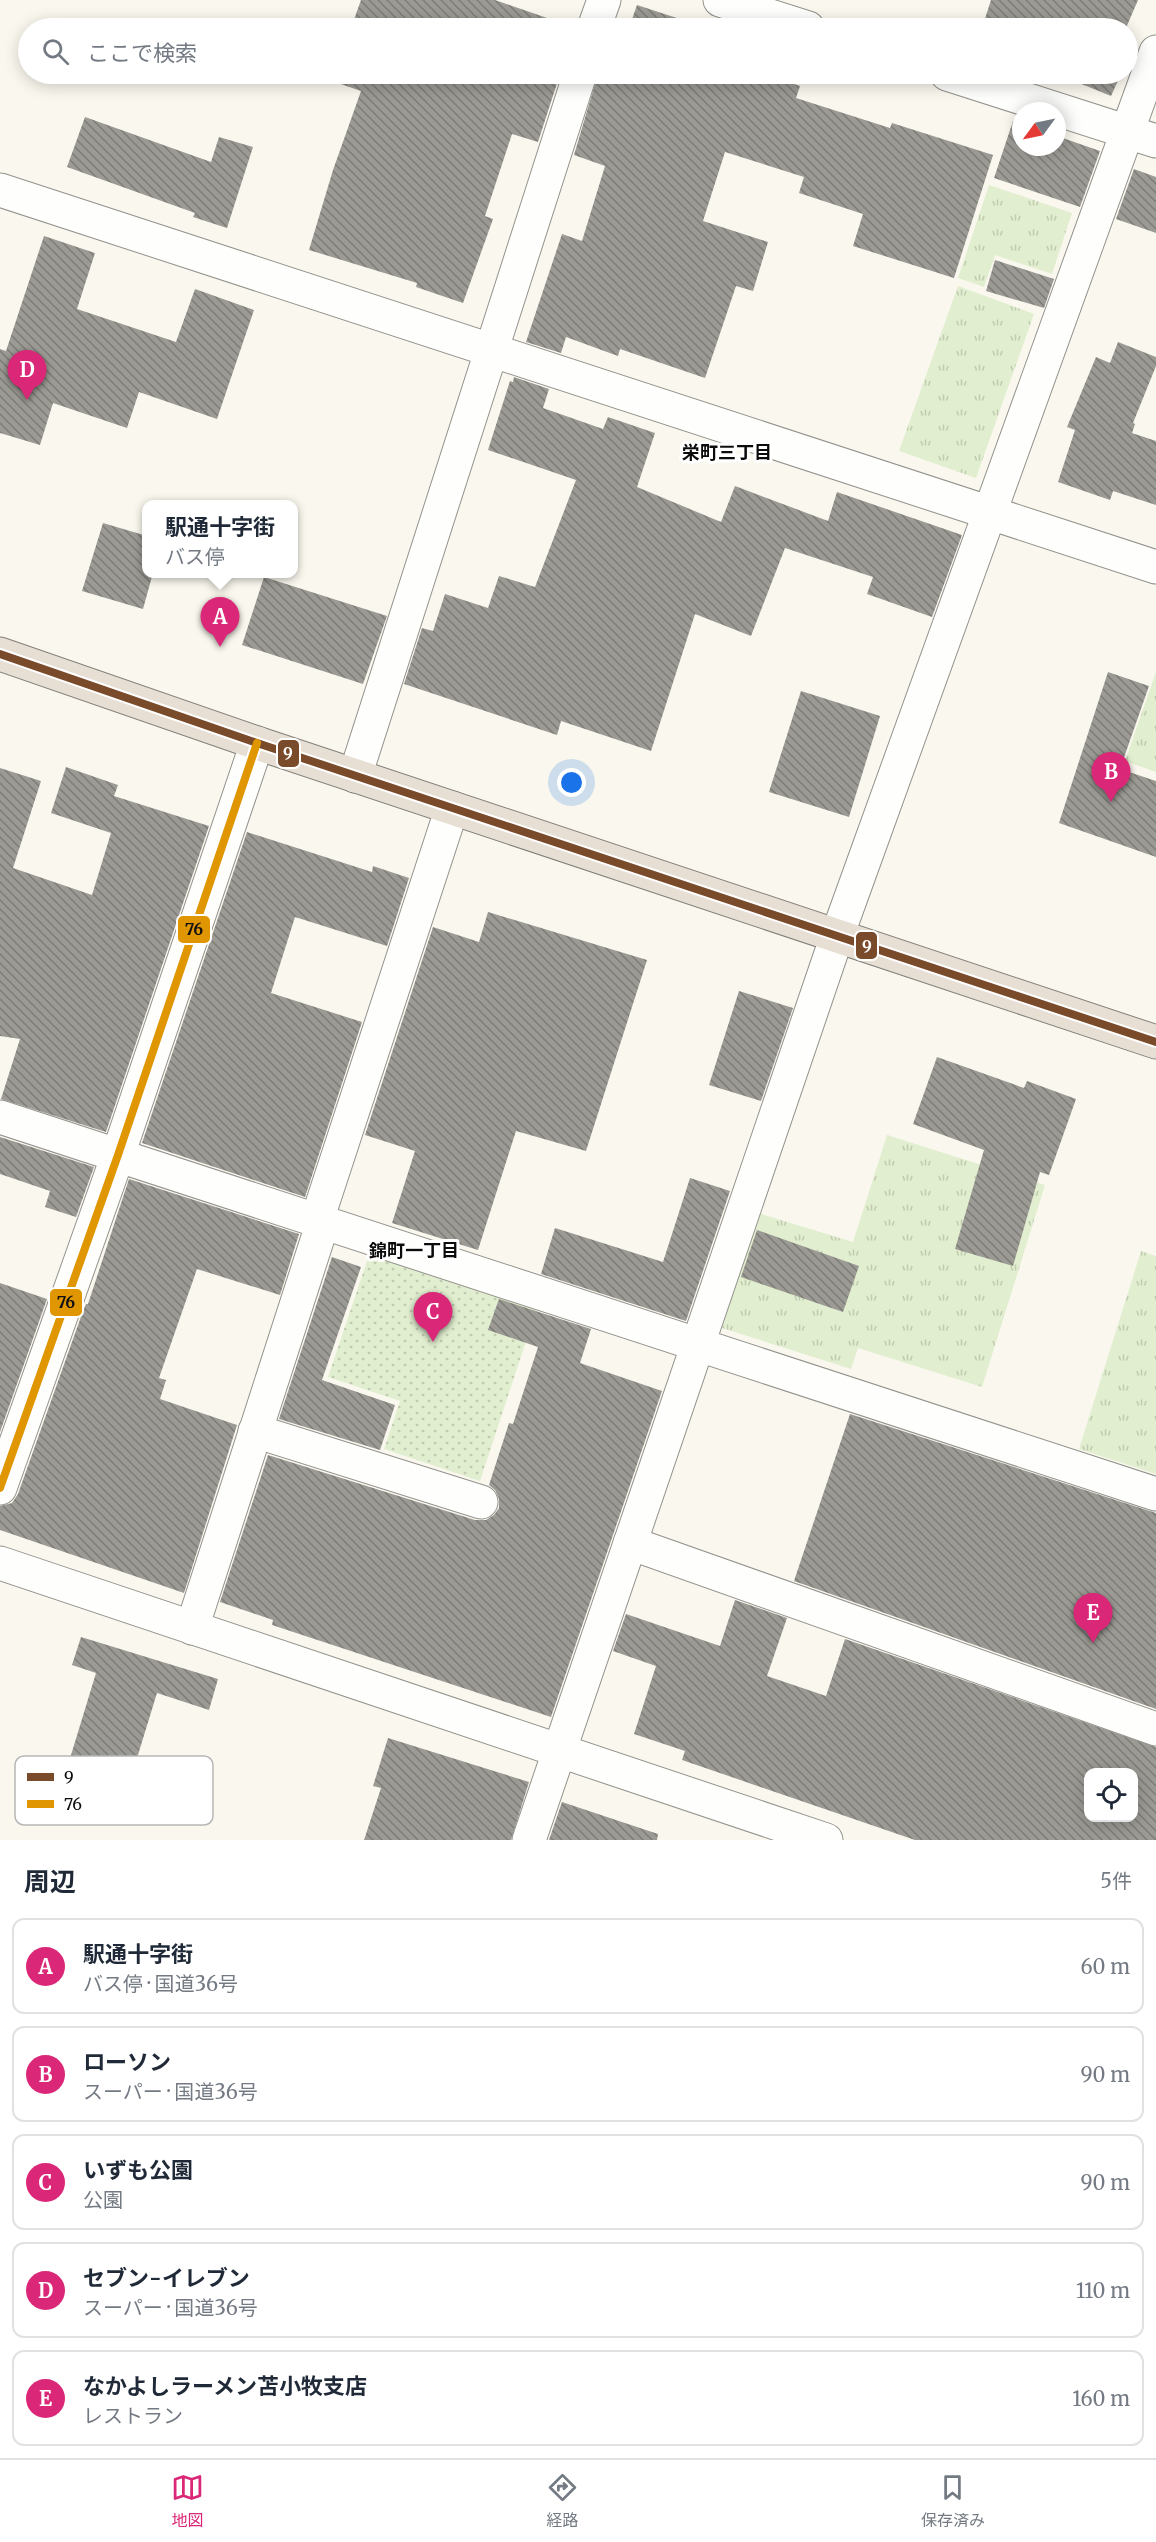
<!DOCTYPE html>
<html lang="ja">
<meta charset="utf-8">
<style>
body{margin:0;font-family:Merriweather,"Noto Sans JP",serif;background:#f2f2f3;color:#1f2937}
.controls{position:absolute;right:18px;bottom:18px;display:grid;overflow:hidden;border-radius:12px;box-shadow:0 3px 15px #0003}
.controls button{width:54px;height:54px;display:grid;place-items:center;padding:0;border:0;border-bottom:2px solid #e0e1e3;background:#fff;color:#1f2937;font:30px sans-serif}
.compass{position:absolute;left:1012px;top:102px;width:54px;height:54px;border-radius:50%;background:#fff;box-shadow:0 3px 15px #0003;rotate:237deg}
.you{position:absolute;left:572px;top:783px;width:21px;height:21px;margin:-15px;border:4px solid #fff;border-radius:50%;background:#1a73e8;box-shadow:0 0 0 9px #1a73e833}
.badge{display:grid;place-items:center;width:39px;height:39px;border-radius:50%;background:#db2777;color:#fff;font-size:20px;font-weight:700}
.pin{position:absolute;translate:-50% -50px;filter:drop-shadow(0 2px 3px #0008)}
.pin::after{content:'';position:absolute;top:32px;width:21px;height:18px;background:inherit;clip-path:polygon(0 0,100% 0,50% 100%)}
.popup{position:absolute;left:142px;top:500px;width:156px;height:78px;box-sizing:border-box;display:grid;place-content:center;border-radius:12px;background:#fff;filter:drop-shadow(0 2px 4px #0005);font-size:20px;white-space:nowrap;color:#747a83}
.popup b{font-size:22px;color:#1f2937}
.popup::after{content:'';position:absolute;left:50%;top:100%;margin-left:-12px;border:12px solid transparent;border-top-color:#fff}
.list{margin:0;padding:0;list-style:none}
h2{display:flex;justify-content:space-between;align-items:center;height:78px;margin:0;padding:0 24px;font-size:26px}
h2 small{font-size:20px;font-weight:400;color:#747a83}
.list li{display:grid;grid-template-columns:39px 1fr auto;gap:18px;align-items:center;box-sizing:border-box;height:96px;margin:0 12px 12px;padding:0 12px;border:2px solid #e0e1e3;border-radius:12px}
.list b{display:block;font-size:22px;white-space:nowrap}
.list p{margin:0;font-size:20px;white-space:nowrap;color:#747a83}
.list em{font-size:20px;font-style:normal;color:#747a83}
.icon{flex:none;width:33px;height:33px;fill:none;stroke:currentColor;stroke-width:2;stroke-linecap:round;stroke-linejoin:round}
.map{position:relative;flex:none;width:1156px;height:1840px;overflow:hidden}
.search{position:absolute;background:#fff;box-shadow:0 3px 15px #0003;left:18px;right:18px;top:18px;height:66px;display:flex;align-items:center;gap:15px;box-sizing:border-box;padding:0 21px;border-radius:33px;color:#747a83;font-size:22px}
.sheet{height:618px;background:#fff}
nav{display:flex;justify-content:space-around;align-items:center;box-sizing:border-box;height:84px;border-top:2px solid #e0e1e3;background:#fff;font-size:16px;color:#747a83}
nav a{display:grid;justify-items:center;gap:3px}
nav .on{color:#db2777}
.map>svg:first-child{display:block}
.grass{fill:url(#grass-tufts)}
.park{fill:url(#park-dots)}
.building{fill:url(#building-back-hatch);fill-rule:evenodd}
.lines{fill:none;stroke-linecap:round;stroke-linejoin:round}
.minor-casing{stroke:#93928d;stroke-width:35}
.highway-casing{stroke:#807f7a;stroke-width:35}
.minor{stroke:#fefefc;stroke-width:33}
.highway{stroke:#e7ded4;stroke-width:33}
.bus-1-casing{stroke:#fff;stroke-width:12}
.bus-2-casing{stroke:#fff;stroke-width:12}
.bus-1{stroke:#7a4b2a;stroke-width:8}
.bus-2{stroke:#df9601;stroke-width:8}
.labels{text-anchor:middle;stroke-width:6;stroke-linejoin:round;paint-order:stroke}
.neighbourhood-label{font-size:18px;font-weight:bold;fill:#0b0b0b;stroke:#fff}
.key{fill:#fff;stroke:#b6b6b6;stroke-width:1.5}
.key-label{font-size:16px;fill:#0b0b0b}
.line-badge{stroke:#fff;stroke-width:2}
.badge-label{font-size:16px;text-anchor:middle;font-weight:bold;fill:#fff}
.pale-badge-label{font-size:16px;text-anchor:middle;font-weight:bold;fill:#111}
</style>
<div class="map">
<svg width="1156" height="1840" viewBox="0 0 1156 1840">
<defs>
<pattern id="grass-tufts" width="24" height="20" patternUnits="userSpaceOnUse" patternTransform="scale(1.5)"><rect width="24" height="20" fill="#e1eecf"/><path d="M3 7l-1-3M5 7V3M7 7l1-3M15 17l-1-3M17 17v-4M19 17l1-3" fill="none" stroke="#c0cbb0"/></pattern>
<pattern id="park-dots" width="8" height="8" patternUnits="userSpaceOnUse" patternTransform="scale(1.5)"><rect width="8" height="8" fill="#e1eecf"/><path d="M2 2h.1M6 6h.1" fill="none" stroke="#c0cbb0" stroke-width="1.8" stroke-linecap="round"/></pattern>
<pattern id="building-back-hatch" width="6" height="6" patternUnits="userSpaceOnUse" patternTransform="scale(1.5)"><rect width="6" height="6" fill="#9c9a94"/><path d="M-1 5l2 2M0 0l6 6M5-1l2 2" fill="none" stroke="#7d7c77"/></pattern>
</defs>
<rect width="100%" height="100%" fill="#faf8ee"/>
<g class="grass">
<path d="M989 185 1072 213 1052 274 995 255 984 287 958 278Z"/>
<path d="M958 286 1034 314 976 478 899 451Z"/>
<path d="M1156 672V772L1125 761Z"/>
<path d="M887 1135 1045 1185 982 1387 858 1348 851 1369 719 1327 755 1212 853 1242Z"/>
<path d="M1141 1251 1156 1256V1474L1079 1449Z"/>
</g>
<path class="park" d="M370 1252 537 1308 480 1481 384 1449 400 1401 328 1377Z"/>
<g class="building">
<path d="M361 0H495L576 28H351Z"/>
<path d="M991 0H1138L1126 28H982Z"/>
<path d="M637 5 695 24 694 28H629Z"/>
<path d="M335 74H560L538 142 512 134 485 216 493 219 463 303 416 287 417 283 309 250 333 170 361 91 332 81Z"/>
<path d="M598 74H763L800 86 796 98 890 128 892 123 993 155 954 278 853 246 863 214 799 193 804 177 725 152 703 221 768 242 753 291 736 286 705 378 620 349 618 356 566 337 561 353 526 342 562 234 582 241 605 166 574 155Z"/>
<path d="M1057 74H1121L1111 96Z"/>
<path d="M85 117 211 162 219 137 253 147 227 228 193 217 195 213 67 167Z"/>
<path d="M1013 121 1021 124V147H1057V136L1100 151 1080 207 994 178Z"/>
<path d="M1134 169 1156 177V233L1116 219Z"/>
<path d="M44 236 95 253 77 309 176 342 195 289 254 310 217 419 139 392 127 428 53 403 40 445 0 433V349L6 351Z"/>
<path d="M995 260 1054 279 1044 308 986 291Z"/>
<path d="M1118 342 1156 357V366L1133 423 1135 424 1132 433 1156 441V505L1113 491 1110 500 1058 482 1075 430 1067 427 1096 357 1110 363Z"/>
<path d="M514 377 549 389 543 408 603 429 608 417 655 433 637 487 721 522 735 486 828 521 837 492 962 535 932 617 867 594 873 577 785 548 751 636 695 614 651 751 561 721 557 735 404 684 422 628 433 631 445 594 488 608 499 576 535 587 576 480 488 450 510 381 513 382Z"/>
<path d="M103 523 147 536V573H153L143 609 82 591Z"/>
<path d="M264 577 387 616 363 684 242 645Z"/>
<path d="M1108 672 1149 686 1120 769 1156 781V857L1059 823Z"/>
<path d="M801 691 880 716 849 817 769 792Z"/>
<path d="M66 767 118 785 114 796 209 826 106 1132 1 1099 20 1039 0 1036V768L41 781 13 868 92 895 111 833 51 813Z"/>
<path d="M247 832 372 872 373 866 409 878 387 946 295 917 271 993 362 1022 305 1197 142 1143Z"/>
<path d="M488 912 647 960 586 1151 516 1131 478 1250 392 1223 415 1151 365 1135 433 927 479 942Z"/>
<path d="M739 991 793 1008 761 1101 709 1085Z"/>
<path d="M937 1057 1024 1088 1027 1081 1076 1099 1049 1175 1040 1172 1013 1266 955 1249 984 1150 913 1124Z"/>
<path d="M0 1137 94 1167 76 1217 45 1207 50 1191 0 1174Z"/>
<path d="M690 1178 730 1191 686 1321 541 1274 555 1228 663 1262Z"/>
<path d="M129 1179 299 1234 280 1295 197 1269 159 1378 166 1380 160 1399 237 1425 184 1593 0 1530V1506L12 1503 18 1494 83 1311 86 1304H88Z"/>
<path d="M757 1230 859 1266 843 1312 741 1277Z"/>
<path d="M332 1257 361 1267 322 1380 395 1405 380 1450 279 1419Z"/>
<path d="M0 1283 47 1299 0 1432Z"/>
<path d="M499 1299 591 1329 580 1363 662 1391 551 1717 272 1625 273 1620 220 1602 268 1455 475 1520H486L494 1515 499 1508V1499L495 1490 489 1485 509 1423 513 1424 538 1347 488 1330Z"/>
<path d="M850 1414 1156 1513V1709L794 1581Z"/>
<path d="M735 1600 787 1618 767 1676 826 1696 845 1639 1156 1747V1840H915L682 1760 685 1751 634 1734 656 1666 613 1651 626 1614 720 1646ZM1089 1773H1134V1818H1089Z"/>
<path d="M81 1637 218 1679 209 1710 157 1693 118 1820 57 1801 96 1673 72 1665Z"/>
<path d="M388 1738 529 1782 511 1840H364L381 1788 373 1786Z"/>
<path d="M562 1802 658 1834 657 1840H549Z"/>
</g>
<g class="lines">
<defs>
<g id="minor">
<path d="M720 0 808 28"/>
<path d="M594 28 604 0"/>
<path d="M947 74 1156 141"/>
<path d="M0 190 1156 567"/>
<path d="M355 776 580 74"/>
<path d="M0 1117 1156 1494"/>
<path d="M317 1220 452 808"/>
<path d="M255 1431 481 1502"/>
<path d="M0 1488 118 1155 257 743"/>
<path d="M630 1543 1156 1729"/>
<path d="M0 1563 826 1840"/>
<path d="M192 1628 323 1222"/>
<path d="M529 1840 837 936 1156 52"/>
</g>
<path id="highway" d="M0 654 257 743 1156 1042"/>
</defs>
<use href="#minor" class="minor-casing"/>
<use href="#highway" class="highway-casing"/>
<use href="#minor" class="minor"/>
<use href="#highway" class="highway"/>
<defs>
<path id="bus-1" d="M0 654 257 743 1156 1042"/>
<path id="bus-2" d="M0 1488 118 1155 257 743"/>
</defs>
<use href="#bus-1" class="bus-1-casing"/>
<use href="#bus-2" class="bus-2-casing"/>
<use href="#bus-1" class="bus-1"/>
<use href="#bus-2" class="bus-2"/>
</g>
<g class="labels">
<g class="neighbourhood-label">
<text x="727" y="459">栄町三丁目</text>
<text x="414" y="1257">錦町一丁目</text>
</g>
</g>
<rect x="15" y="1756" width="198" height="69" rx="9" class="key"/>
<rect x="27" y="1773" width="27" height="8" fill="#7a4b2a"/>
<rect x="27" y="1800" width="27" height="8" fill="#df9601"/>
<g class="key-label">
<text x="64" y="1783">9</text>
<text x="64" y="1810">76</text>
</g>
<g class="line-badge">
<rect x="277" y="739" width="23" height="29" rx="6" fill="#7a4b2a"/>
<rect x="177" y="915" width="34" height="29" rx="6" fill="#df9601"/>
<rect x="855" y="931" width="23" height="29" rx="6" fill="#7a4b2a"/>
<rect x="49" y="1288" width="34" height="29" rx="6" fill="#df9601"/>
</g>
<g class="badge-label">
<text x="288" y="759">9</text>
<text x="867" y="952">9</text>
</g>
<g class="pale-badge-label">
<text x="194" y="935">76</text>
<text x="66" y="1308">76</text>
</g>
</svg>
<div class="controls">
<button><svg class="icon" aria-label="locate" viewBox="0 0 24 24"><circle cx="12" cy="12" r="6"/><path d="M12 2v4M12 18v4M2 12h4M18 12h4"/></svg></button>
</div>
<svg class="compass" viewBox="-18 -18 36 36"><path d="M0-13l5 13h-10z" fill="#e53935"/><path d="M0 13l5-13h-10z" fill="#747a83"/></svg>
<div class="you"></div>
<div class="pin badge" style="left:220px;top:647px">A</div>
<div class="popup"><b>駅通十字街</b>バス停</div>
<div class="pin badge" style="left:1111px;top:802px">B</div>
<div class="pin badge" style="left:433px;top:1342px">C</div>
<div class="pin badge" style="left:27px;top:400px">D</div>
<div class="pin badge" style="left:1093px;top:1643px">E</div>
<div class="search"><svg class="icon" aria-label="search" viewBox="0 0 24 24"><circle cx="10" cy="10" r="6"/><path d="M15 15l6 6"/></svg>ここで検索</div>
</div>
<section class="sheet">
<h2>周辺<small>5件</small></h2>
<ul class="list">
<li><span class="badge">A</span><div><b>駅通十字街</b><p>バス停 · 国道36号</p></div><em>60 m</em></li>
<li><span class="badge">B</span><div><b>ローソン</b><p>スーパー · 国道36号</p></div><em>90 m</em></li>
<li><span class="badge">C</span><div><b>いずも公園</b><p>公園</p></div><em>90 m</em></li>
<li><span class="badge">D</span><div><b>セブン-イレブン</b><p>スーパー · 国道36号</p></div><em>110 m</em></li>
<li><span class="badge">E</span><div><b>なかよしラーメン苫小牧支店</b><p>レストラン</p></div><em>160 m</em></li>
</ul>
</section>
<nav>
<a class="on"><svg class="icon" aria-label="map" viewBox="0 0 24 24"><path d="M3 6l6-2 6 2 6-2v14l-6 2-6-2-6 2zM9 4v14M15 6v14"/></svg>地図</a>
<a><svg class="icon" aria-label="directions" viewBox="0 0 24 24"><path d="M12 3l9 9-9 9-9-9zM9 14v-3h6M13 9l2 2-2 2"/></svg>経路</a>
<a><svg class="icon" aria-label="saved" viewBox="0 0 24 24"><path d="M7 4h10v16l-5-4-5 4z"/></svg>保存済み</a>
</nav>
